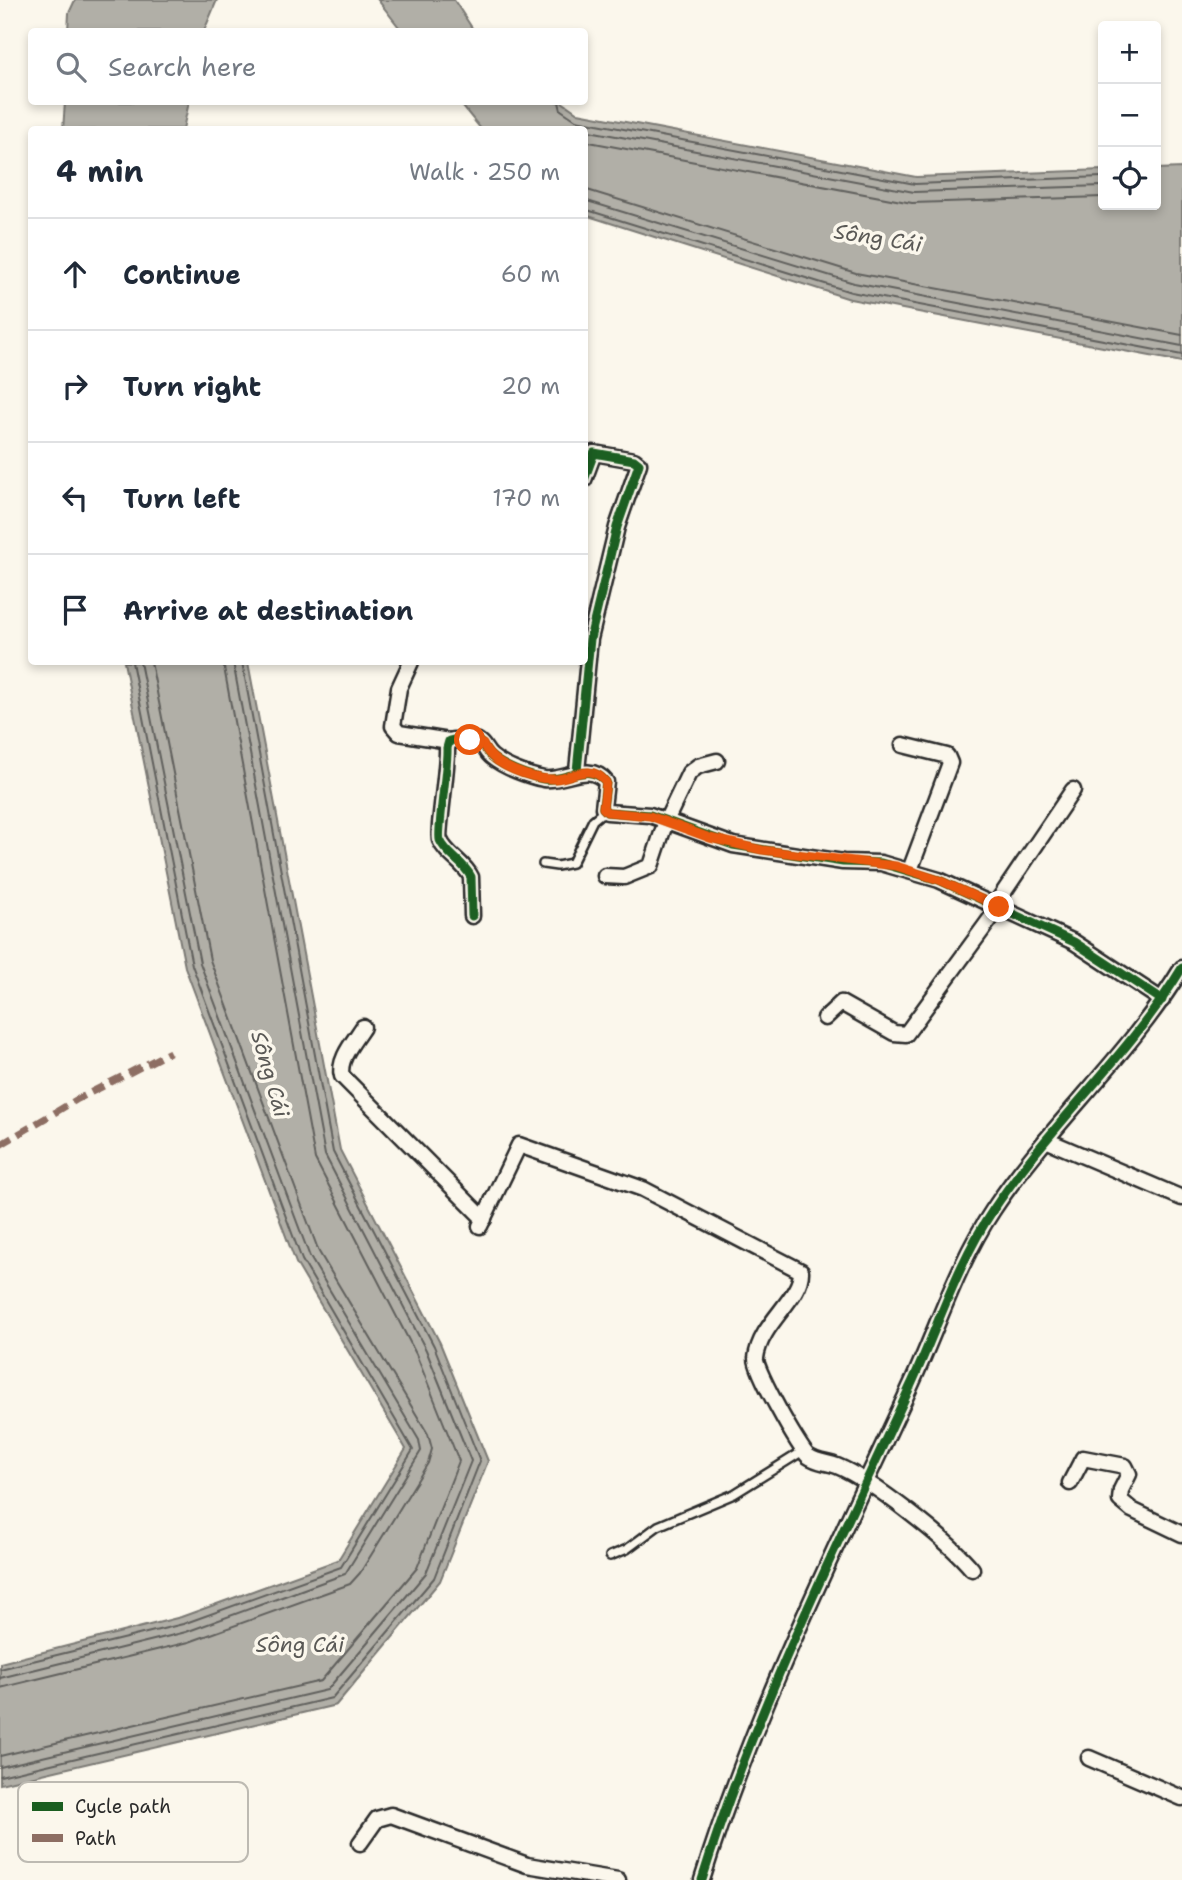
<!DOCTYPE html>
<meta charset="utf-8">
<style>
body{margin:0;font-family:"Shantell Sans",sans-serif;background:#f2f2f3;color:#1f2937}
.controls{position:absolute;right:21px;top:21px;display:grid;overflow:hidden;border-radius:7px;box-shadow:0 4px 10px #0003}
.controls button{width:63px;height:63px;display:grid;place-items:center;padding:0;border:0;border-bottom:2px solid #e0e1e3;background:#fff;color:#1f2937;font:35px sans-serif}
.stop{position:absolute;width:21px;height:21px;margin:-16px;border:5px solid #ea580c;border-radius:50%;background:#fff}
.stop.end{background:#ea580c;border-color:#fff;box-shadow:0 2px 7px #0008}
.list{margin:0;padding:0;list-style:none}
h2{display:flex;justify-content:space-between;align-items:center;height:91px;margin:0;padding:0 28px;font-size:30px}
h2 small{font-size:23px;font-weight:400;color:#747a83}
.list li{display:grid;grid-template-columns:46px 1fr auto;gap:21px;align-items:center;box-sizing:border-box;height:112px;padding:0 28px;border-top:2px solid #e0e1e3}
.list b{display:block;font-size:26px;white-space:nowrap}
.list em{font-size:23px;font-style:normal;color:#747a83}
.icon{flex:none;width:38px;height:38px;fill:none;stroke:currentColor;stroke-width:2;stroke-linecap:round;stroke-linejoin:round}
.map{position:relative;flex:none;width:1182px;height:1880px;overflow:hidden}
.search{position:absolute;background:#fff;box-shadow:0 4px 10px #0003;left:28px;top:28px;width:560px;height:77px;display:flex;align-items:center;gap:18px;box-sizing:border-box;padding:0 24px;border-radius:7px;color:#747a83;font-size:26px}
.panel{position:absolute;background:#fff;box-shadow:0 4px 10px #0003;left:28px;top:126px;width:560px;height:539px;border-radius:7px}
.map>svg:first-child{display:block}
.water{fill:#b1afa7;stroke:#7b7a75;stroke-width:2}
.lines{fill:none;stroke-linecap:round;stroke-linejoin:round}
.shore{stroke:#61605d;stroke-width:2}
.service-casing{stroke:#2b2b2b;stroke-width:12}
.minor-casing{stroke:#2b2b2b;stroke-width:19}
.service{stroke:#fbf7ec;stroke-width:7}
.minor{stroke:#fbf7ec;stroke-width:14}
.quiet{stroke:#8d6e63;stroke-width:7;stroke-dasharray:14 7;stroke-linecap:butt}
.cycleway-casing{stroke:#fbf7ec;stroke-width:13}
.cycleway{stroke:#1b5e20;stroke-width:9}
.route{stroke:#ea580c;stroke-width:9}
.labels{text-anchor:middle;stroke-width:7;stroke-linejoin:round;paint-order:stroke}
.water-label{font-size:21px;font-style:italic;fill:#5a5956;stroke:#fbf7ec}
.key{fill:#fbf7ec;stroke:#bdbab2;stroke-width:2}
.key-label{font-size:19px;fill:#2b2b2b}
</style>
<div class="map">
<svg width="1182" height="1880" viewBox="0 0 1182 1880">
<rect width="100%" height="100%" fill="#fbf7ec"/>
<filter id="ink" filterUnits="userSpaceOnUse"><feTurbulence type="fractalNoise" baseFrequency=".0143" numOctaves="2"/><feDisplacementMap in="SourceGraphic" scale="14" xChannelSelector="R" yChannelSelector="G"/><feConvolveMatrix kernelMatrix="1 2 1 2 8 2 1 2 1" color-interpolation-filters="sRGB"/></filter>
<g filter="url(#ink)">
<g class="water">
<path d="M75 0H217L204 31H68L69 13Z"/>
<path d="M378 0H454L474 31H402Z"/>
<path d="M65 102H189L183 129 63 130Z"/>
<path d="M459 102H562L578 113 916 177 1103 170V205H1156V169L1182 168V362L850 299 585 215 584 130 481 129Z"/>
<path d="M124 662H248L340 1150 440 1343 488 1461 440 1581 336 1705 0 1784V1663L181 1617 338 1560 406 1449 296 1263 185 967Z"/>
</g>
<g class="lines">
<g class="shore">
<path d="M559 102 561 110 576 120 915 184 1103 177"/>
<path d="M584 130 914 192 1103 186"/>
<path d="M584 141 912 203 1103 197"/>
<path d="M584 189 856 273 1182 335"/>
<path d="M584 200 854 283 1182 346"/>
<path d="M584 209 851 292 1182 355"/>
<path d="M0 1669 183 1624 341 1567 413 1450 302 1260 192 965 132 662"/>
<path d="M0 1678 186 1632 345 1574 421 1451 419 1440 310 1257 200 963 140 662"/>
<path d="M0 1688 189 1642 350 1584 360 1573 428 1463 432 1449 428 1434 319 1252 210 960 151 662"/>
<path d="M0 1756 321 1681 417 1568 459 1461 416 1354 315 1159 223 662"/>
<path d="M0 1767 327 1690 426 1573 471 1461 426 1350 325 1155 233 662"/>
<path d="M0 1776 332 1698 434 1578 480 1461 434 1346 333 1152 242 662"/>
</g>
<defs>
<g id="service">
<path d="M543 864 557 866 572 863 593 820 604 811"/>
<path d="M610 1556 627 1549 658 1526 734 1494 803 1451"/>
</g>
<g id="minor">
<path d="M411 662 399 688 393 726 399 733 449 741"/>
<path d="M903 745 947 756 950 763 910 870"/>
<path d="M577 771 590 639 617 527 639 464 634 460 594 453 584 480"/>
<path d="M605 876 624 877 651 866 666 821 689 773 698 766 717 761"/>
<path d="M995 905 1073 790"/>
<path d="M472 916 471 877C464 862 446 855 440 840 437 832 448 767 447 748L449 741 453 740 478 741C485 745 485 752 492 757 504 767 528 776 544 779 565 782 589 761 606 782L603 808 607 812 650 815 733 845 843 862 881 863 939 880 1074 942 1162 1000"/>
<path d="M825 1018 841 1003 894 1033 906 1034 999 907"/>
<path d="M363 1027C355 1040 337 1060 342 1076L484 1219"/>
<path d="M1046 1140 1182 1198"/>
<path d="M480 1226 519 1145 643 1189 801 1271C802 1298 760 1323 756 1358 754 1368 799 1448 808 1456 818 1463 827 1462 837 1466 872 1480 948 1540 972 1569"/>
<path d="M1070 1483 1083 1458 1125 1466 1129 1474 1121 1490 1120 1500 1132 1510 1182 1534"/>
<path d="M1089 1758 1182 1798"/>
<path d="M360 1843 377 1819 391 1815 527 1865 618 1880"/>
<path d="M702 1880C755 1709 835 1550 910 1387 937 1329 957 1264 993 1210 1050 1124 1129 1056 1182 968"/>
</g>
</defs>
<use href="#service" class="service-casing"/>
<use href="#minor" class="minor-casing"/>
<use href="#service" class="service"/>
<use href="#minor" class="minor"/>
<path class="quiet" d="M0 1145 76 1100 170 1052"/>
<defs>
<g id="cycleway">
<path d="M577 771 590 639 617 527 639 464 634 460 594 453 584 480"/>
<path d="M472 916 471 877C464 862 446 855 440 840 437 832 448 767 447 748L449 741 453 740 478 741C485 745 485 752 492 757 504 767 528 776 544 779 565 782 589 761 606 782L603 808 607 812 650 815 733 845 843 862 881 863 939 880 1074 942 1162 1000"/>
<path d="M702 1880C755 1709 835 1550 910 1387 937 1329 957 1264 993 1210 1050 1124 1129 1056 1182 968"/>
</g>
</defs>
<use href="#cycleway" class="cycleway-casing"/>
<use href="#cycleway" class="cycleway"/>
</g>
</g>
<g class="lines" filter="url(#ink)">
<path class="route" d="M470 740 483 744C491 766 533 780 555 779 573 778 590 762 606 782L603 808 607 812 650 816 710 838 762 850 896 866 939 880 999 907"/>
</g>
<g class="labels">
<g class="water-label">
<text transform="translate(878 238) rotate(9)" y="7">Sông Cái</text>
<text transform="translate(270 1074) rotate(74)" y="7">Sông Cái</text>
<text x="300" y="1652">Sông Cái</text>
</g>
</g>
<rect x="18" y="1782" width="230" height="80" rx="10" class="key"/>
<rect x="32" y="1802" width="31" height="9" fill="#1b5e20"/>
<rect x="32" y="1834" width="31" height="8" fill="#8d6e63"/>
<g class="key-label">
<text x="75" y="1813">Cycle path</text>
<text x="75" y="1845">Path</text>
</g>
</svg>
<div class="controls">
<button>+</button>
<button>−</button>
<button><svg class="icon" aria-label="locate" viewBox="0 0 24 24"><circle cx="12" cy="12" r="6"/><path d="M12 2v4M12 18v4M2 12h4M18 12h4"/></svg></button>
</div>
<div class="stop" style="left:470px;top:740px"></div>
<div class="stop end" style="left:999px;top:907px"></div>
<div class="search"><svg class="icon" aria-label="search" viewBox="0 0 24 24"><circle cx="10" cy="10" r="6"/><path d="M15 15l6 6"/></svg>Search here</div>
<section class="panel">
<h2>4 min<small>Walk · 250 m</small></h2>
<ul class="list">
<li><svg class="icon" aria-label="ahead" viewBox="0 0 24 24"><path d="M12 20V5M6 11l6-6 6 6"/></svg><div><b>Continue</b></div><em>60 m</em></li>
<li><svg class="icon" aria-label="right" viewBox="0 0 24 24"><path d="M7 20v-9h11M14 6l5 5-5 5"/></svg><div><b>Turn right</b></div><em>20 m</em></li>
<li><svg class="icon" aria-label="left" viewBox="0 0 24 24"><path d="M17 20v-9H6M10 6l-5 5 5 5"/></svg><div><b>Turn left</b></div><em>170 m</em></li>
<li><svg class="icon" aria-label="arrive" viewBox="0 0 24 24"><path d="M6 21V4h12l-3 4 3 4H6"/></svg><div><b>Arrive at destination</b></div></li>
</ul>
</section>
</div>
